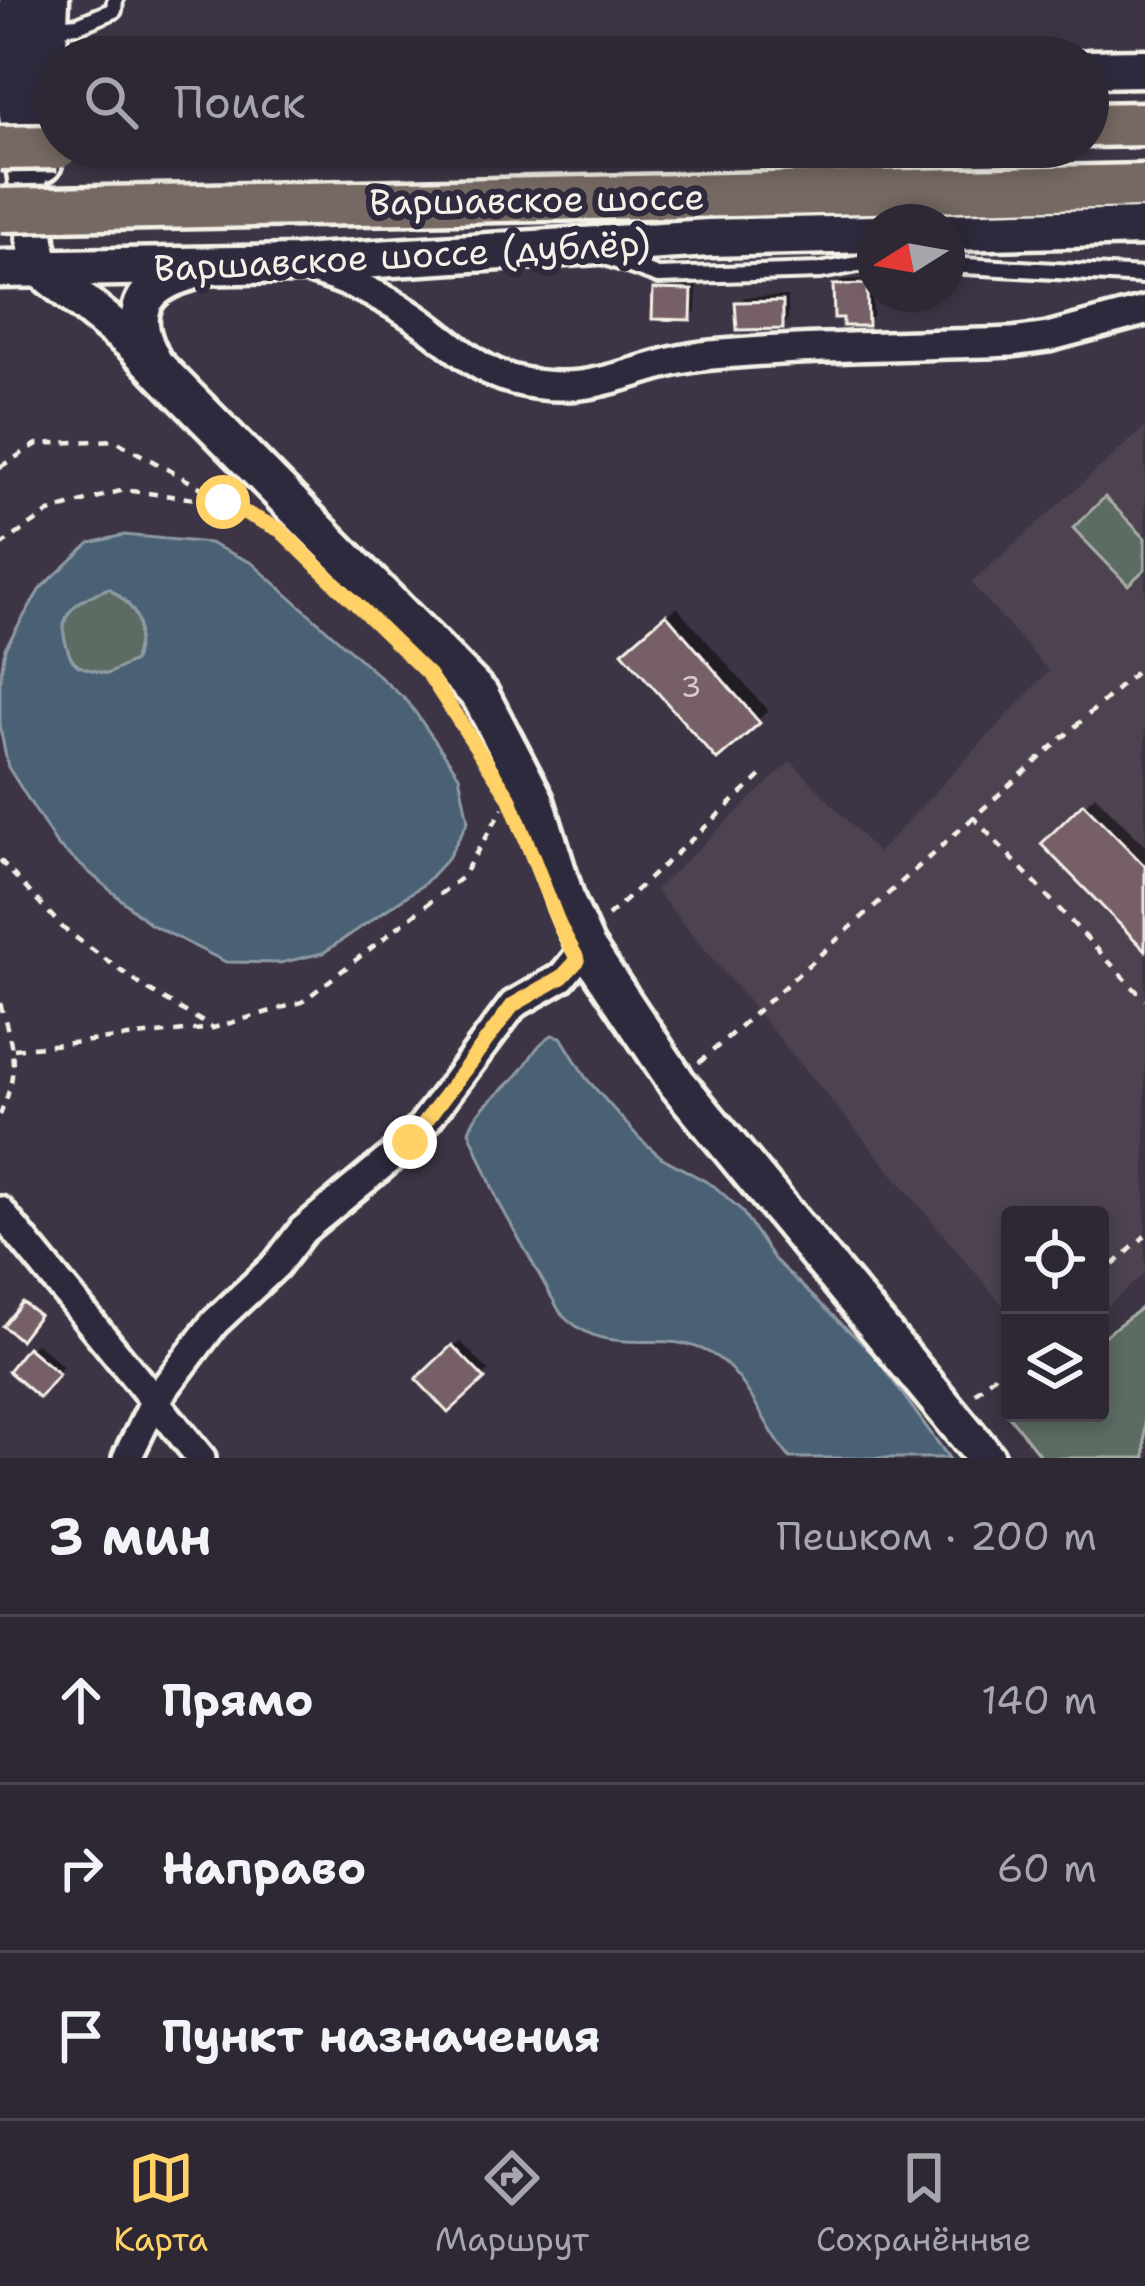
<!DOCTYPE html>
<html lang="ru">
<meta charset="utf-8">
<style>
body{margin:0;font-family:"Shantell Sans",sans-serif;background:#36303c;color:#f1f3f6}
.controls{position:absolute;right:36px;bottom:36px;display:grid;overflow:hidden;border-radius:12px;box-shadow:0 6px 18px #0003}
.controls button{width:108px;height:108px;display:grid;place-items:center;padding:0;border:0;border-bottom:3px solid #49444f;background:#2e2834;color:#f1f3f6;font:60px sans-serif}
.compass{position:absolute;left:857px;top:204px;width:108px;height:108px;border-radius:50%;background:#2e2834;box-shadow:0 6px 18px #0003;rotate:259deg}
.stop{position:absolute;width:36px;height:36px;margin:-27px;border:9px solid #ffd166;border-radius:50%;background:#fff}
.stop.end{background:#ffd166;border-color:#fff;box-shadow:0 3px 12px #0008}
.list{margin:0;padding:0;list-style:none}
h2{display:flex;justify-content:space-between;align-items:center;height:156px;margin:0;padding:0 48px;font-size:51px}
h2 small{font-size:39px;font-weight:400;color:#a7a6ac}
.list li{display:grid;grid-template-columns:78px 1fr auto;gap:36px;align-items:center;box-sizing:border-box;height:168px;padding:0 48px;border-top:3px solid #49444f}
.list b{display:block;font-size:45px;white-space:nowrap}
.list em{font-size:39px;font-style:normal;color:#a7a6ac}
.icon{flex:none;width:66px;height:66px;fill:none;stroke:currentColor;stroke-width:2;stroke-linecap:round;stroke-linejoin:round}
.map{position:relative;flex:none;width:1145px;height:1458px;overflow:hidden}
.search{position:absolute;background:#2e2834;box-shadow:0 6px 18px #0003;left:36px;right:36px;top:36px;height:132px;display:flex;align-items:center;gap:30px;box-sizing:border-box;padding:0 42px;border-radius:66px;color:#a7a6ac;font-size:45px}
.sheet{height:660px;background:#2e2834}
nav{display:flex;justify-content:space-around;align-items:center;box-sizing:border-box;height:168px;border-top:3px solid #49444f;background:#2e2834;font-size:33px;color:#a7a6ac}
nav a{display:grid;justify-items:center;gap:6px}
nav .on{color:#ffd166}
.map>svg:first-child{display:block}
.built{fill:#4e424f}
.green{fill:#5c6c63;stroke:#a8aea6;stroke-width:3}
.water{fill:#4a6075;stroke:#8e9aa3;stroke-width:3;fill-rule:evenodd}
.shadow{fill:#0007}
.building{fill:#775f67;stroke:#f4f1e8;stroke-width:3}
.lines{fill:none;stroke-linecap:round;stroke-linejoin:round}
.lane-casing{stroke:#f4f1e8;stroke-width:22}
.street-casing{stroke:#f4f1e8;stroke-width:36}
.secondary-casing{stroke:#f4f1e8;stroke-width:45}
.primary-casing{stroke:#f4f1e8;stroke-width:51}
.path{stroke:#f4f1e8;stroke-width:4.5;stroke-dasharray:9 9;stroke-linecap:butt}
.lane{stroke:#2f2a3d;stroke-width:14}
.street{stroke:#2f2a3d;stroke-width:27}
.secondary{stroke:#2f2a3d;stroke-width:36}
.primary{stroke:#766964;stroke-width:42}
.primary-bridge-casing{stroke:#f4f1e8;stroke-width:51;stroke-linecap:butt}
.primary-bridge{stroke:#766964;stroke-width:42}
.route{stroke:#ffd166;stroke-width:15}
.labels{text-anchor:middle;stroke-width:12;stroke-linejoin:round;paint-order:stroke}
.number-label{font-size:30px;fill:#d5ccc8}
.street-label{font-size:36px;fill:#f4f1e8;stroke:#2f2a3d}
</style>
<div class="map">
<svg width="1145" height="1458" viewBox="0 0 1145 1458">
<rect width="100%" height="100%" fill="#3d3545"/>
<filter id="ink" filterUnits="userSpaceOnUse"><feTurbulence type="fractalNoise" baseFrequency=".00833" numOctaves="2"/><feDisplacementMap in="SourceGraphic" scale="24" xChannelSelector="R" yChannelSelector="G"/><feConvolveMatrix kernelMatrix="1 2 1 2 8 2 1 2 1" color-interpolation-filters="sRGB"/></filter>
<g filter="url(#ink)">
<path class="built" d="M1145 427V1273L1100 1313V1215H1010V1314L655 890 791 761 878 853 1049 671 971 583Z"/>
<g class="green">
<path d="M1105 497 1145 538V569L1128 585 1073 528Z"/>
<path d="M109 588C141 611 144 623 134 661L108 674C100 672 87 670 79 666 70 661 68 651 65 641 57 610 84 597 109 588Z"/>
<path d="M1145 1305V1458H1042L1005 1411 1010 1407V1413H1100V1339Z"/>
</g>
<g class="water">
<path d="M124 535 209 543 252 563 408 702 459 775 468 821 448 858 424 884 323 953 280 963 226 962 150 924 57 845 8 767 0 727V681L5 648 40 589 90 543ZM109 588C141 610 144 624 134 661L108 674C100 672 87 670 79 666 70 661 68 651 65 641 57 610 84 597 109 588Z"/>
<path d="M552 1035 561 1037 586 1078 639 1138 661 1157 714 1186 741 1210 774 1259 875 1356 949 1458H790C763 1427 748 1373 710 1353 658 1325 609 1364 560 1312L498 1201 469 1131C478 1104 503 1093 520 1072 532 1058 536 1044 552 1035Z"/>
</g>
<g class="shadow">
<path d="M872 279 873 316 867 323 836 286 842 280Z"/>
<path d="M662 284 697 285 696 311 690 317 656 290Z"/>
<path d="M788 296V319L782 326 738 303 745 297Z"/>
<path d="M677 607 768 711 717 756 636 643Z"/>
<path d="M1095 795 1145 846V946L1045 844Z"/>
<path d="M460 1341 489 1371 448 1409 420 1379Z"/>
<path d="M36 1343 63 1366 39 1394 12 1371Z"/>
</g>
<g class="building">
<path d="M867 284 868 326H843V318H834L833 285Z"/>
<path d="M653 289 692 290 691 320 652 319Z"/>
<path d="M783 301V329L737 330 735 302Z"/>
<path d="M666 614 760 723 717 760 622 652Z"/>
<path d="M1083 803 1145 866V950L1041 844Z"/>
<path d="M22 1302 39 1315 20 1340 3 1326Z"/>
<path d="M452 1345 485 1379 448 1413 416 1379Z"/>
<path d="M27 1347 59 1374 39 1398 8 1371Z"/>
</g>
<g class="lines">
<defs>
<g id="lane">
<path d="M53 27 78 25 114 10 115 0"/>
<path d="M605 257 658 276 820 271 875 261"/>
<path d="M947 265 1145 276"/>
</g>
<g id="street">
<path d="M306 268C344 279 382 295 414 317 446 338 476 371 514 380 596 401 636 362 711 355 810 346 912 346 1012 342L1048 337 1145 311"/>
<path d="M0 1211 201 1458"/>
<path d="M127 1458 154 1402 214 1323 276 1265 303 1230 410 1142 513 1005 562 977 586 947"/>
</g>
<g id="secondary">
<path d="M18 0 14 88 40 268"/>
<path d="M1088 69 1145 68"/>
<path d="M43 163 50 0"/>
<path d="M947 232 1145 227"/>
<path d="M40 268 132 342 480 695 535 801 567 904 586 947 677 1083 986 1458"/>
<path d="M0 269 297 264 709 238 875 234"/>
<path d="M152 360C128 315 139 286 189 272"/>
</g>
<g id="primary">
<path d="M1088 125 1145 124"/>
<path d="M408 202 1145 186"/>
</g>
</defs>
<use href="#lane" class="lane-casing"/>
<use href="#street" class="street-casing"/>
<use href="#secondary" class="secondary-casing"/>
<use href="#primary" class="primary-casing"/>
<g class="path">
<path d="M425 57 901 55 1061 49"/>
<path d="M0 467 37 444 114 440 262 521"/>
<path d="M0 546 49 512 123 490 220 502"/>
<path d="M972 816 1145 1000"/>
<path d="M0 860 64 929 145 988 213 1028 302 1002 462 877 503 808"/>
<path d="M608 916 762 775"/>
<path d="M0 1003C14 1050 20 1069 0 1115"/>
<path d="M14 1049 213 1028"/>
<path d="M699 1063 1145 664"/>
<path d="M1100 1277 1145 1236"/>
<path d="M975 1393 1010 1361"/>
</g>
<use href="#lane" class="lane"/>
<use href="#street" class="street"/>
<use href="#secondary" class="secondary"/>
<use href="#primary" class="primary"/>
<defs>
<g id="primary-bridge">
<path d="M0 148 57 147"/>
<path d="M0 210 408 202"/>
</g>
</defs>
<use href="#primary-bridge" class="primary-bridge-casing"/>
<use href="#primary-bridge" class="primary-bridge"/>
</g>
</g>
<g class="lines" filter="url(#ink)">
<path class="route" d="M223 502 280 530 429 675 509 797 560 927 578 960 562 977 513 1005 410 1142"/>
</g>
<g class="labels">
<g class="number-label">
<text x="691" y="697">3</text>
</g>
<g class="street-label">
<text transform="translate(537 199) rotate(-1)" y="13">Варшавское шоссе</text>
<text transform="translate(402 255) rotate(-3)" y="13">Варшавское шоссе (дублёр)</text>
</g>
</g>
</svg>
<div class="controls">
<button><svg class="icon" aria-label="locate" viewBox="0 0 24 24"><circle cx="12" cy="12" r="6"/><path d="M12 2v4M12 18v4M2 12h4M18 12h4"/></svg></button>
<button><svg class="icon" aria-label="layers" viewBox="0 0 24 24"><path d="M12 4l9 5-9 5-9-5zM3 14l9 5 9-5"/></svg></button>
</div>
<svg class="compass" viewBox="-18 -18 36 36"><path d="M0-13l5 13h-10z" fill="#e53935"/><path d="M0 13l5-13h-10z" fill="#a7a6ac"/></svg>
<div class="stop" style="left:223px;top:502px"></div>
<div class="stop end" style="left:410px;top:1142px"></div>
<div class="search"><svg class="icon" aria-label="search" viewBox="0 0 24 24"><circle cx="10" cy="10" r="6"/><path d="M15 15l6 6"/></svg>Поиск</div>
</div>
<section class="sheet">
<h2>3 мин<small>Пешком · 200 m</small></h2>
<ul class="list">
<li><svg class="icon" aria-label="ahead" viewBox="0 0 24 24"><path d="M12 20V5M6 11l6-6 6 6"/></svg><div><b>Прямо</b></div><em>140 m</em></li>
<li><svg class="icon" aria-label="right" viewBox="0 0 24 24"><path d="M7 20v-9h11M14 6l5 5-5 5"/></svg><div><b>Направо</b></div><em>60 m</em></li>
<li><svg class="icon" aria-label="arrive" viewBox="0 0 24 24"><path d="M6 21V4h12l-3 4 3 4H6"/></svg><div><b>Пункт назначения</b></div></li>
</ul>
</section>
<nav>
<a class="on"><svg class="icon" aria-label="map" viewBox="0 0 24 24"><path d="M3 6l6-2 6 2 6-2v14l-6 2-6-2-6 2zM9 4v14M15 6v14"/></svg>Карта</a>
<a><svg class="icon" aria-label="directions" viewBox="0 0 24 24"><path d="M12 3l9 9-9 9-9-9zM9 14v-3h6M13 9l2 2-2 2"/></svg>Маршрут</a>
<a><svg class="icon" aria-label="saved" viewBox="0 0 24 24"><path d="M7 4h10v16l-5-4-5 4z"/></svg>Сохранённые</a>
</nav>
